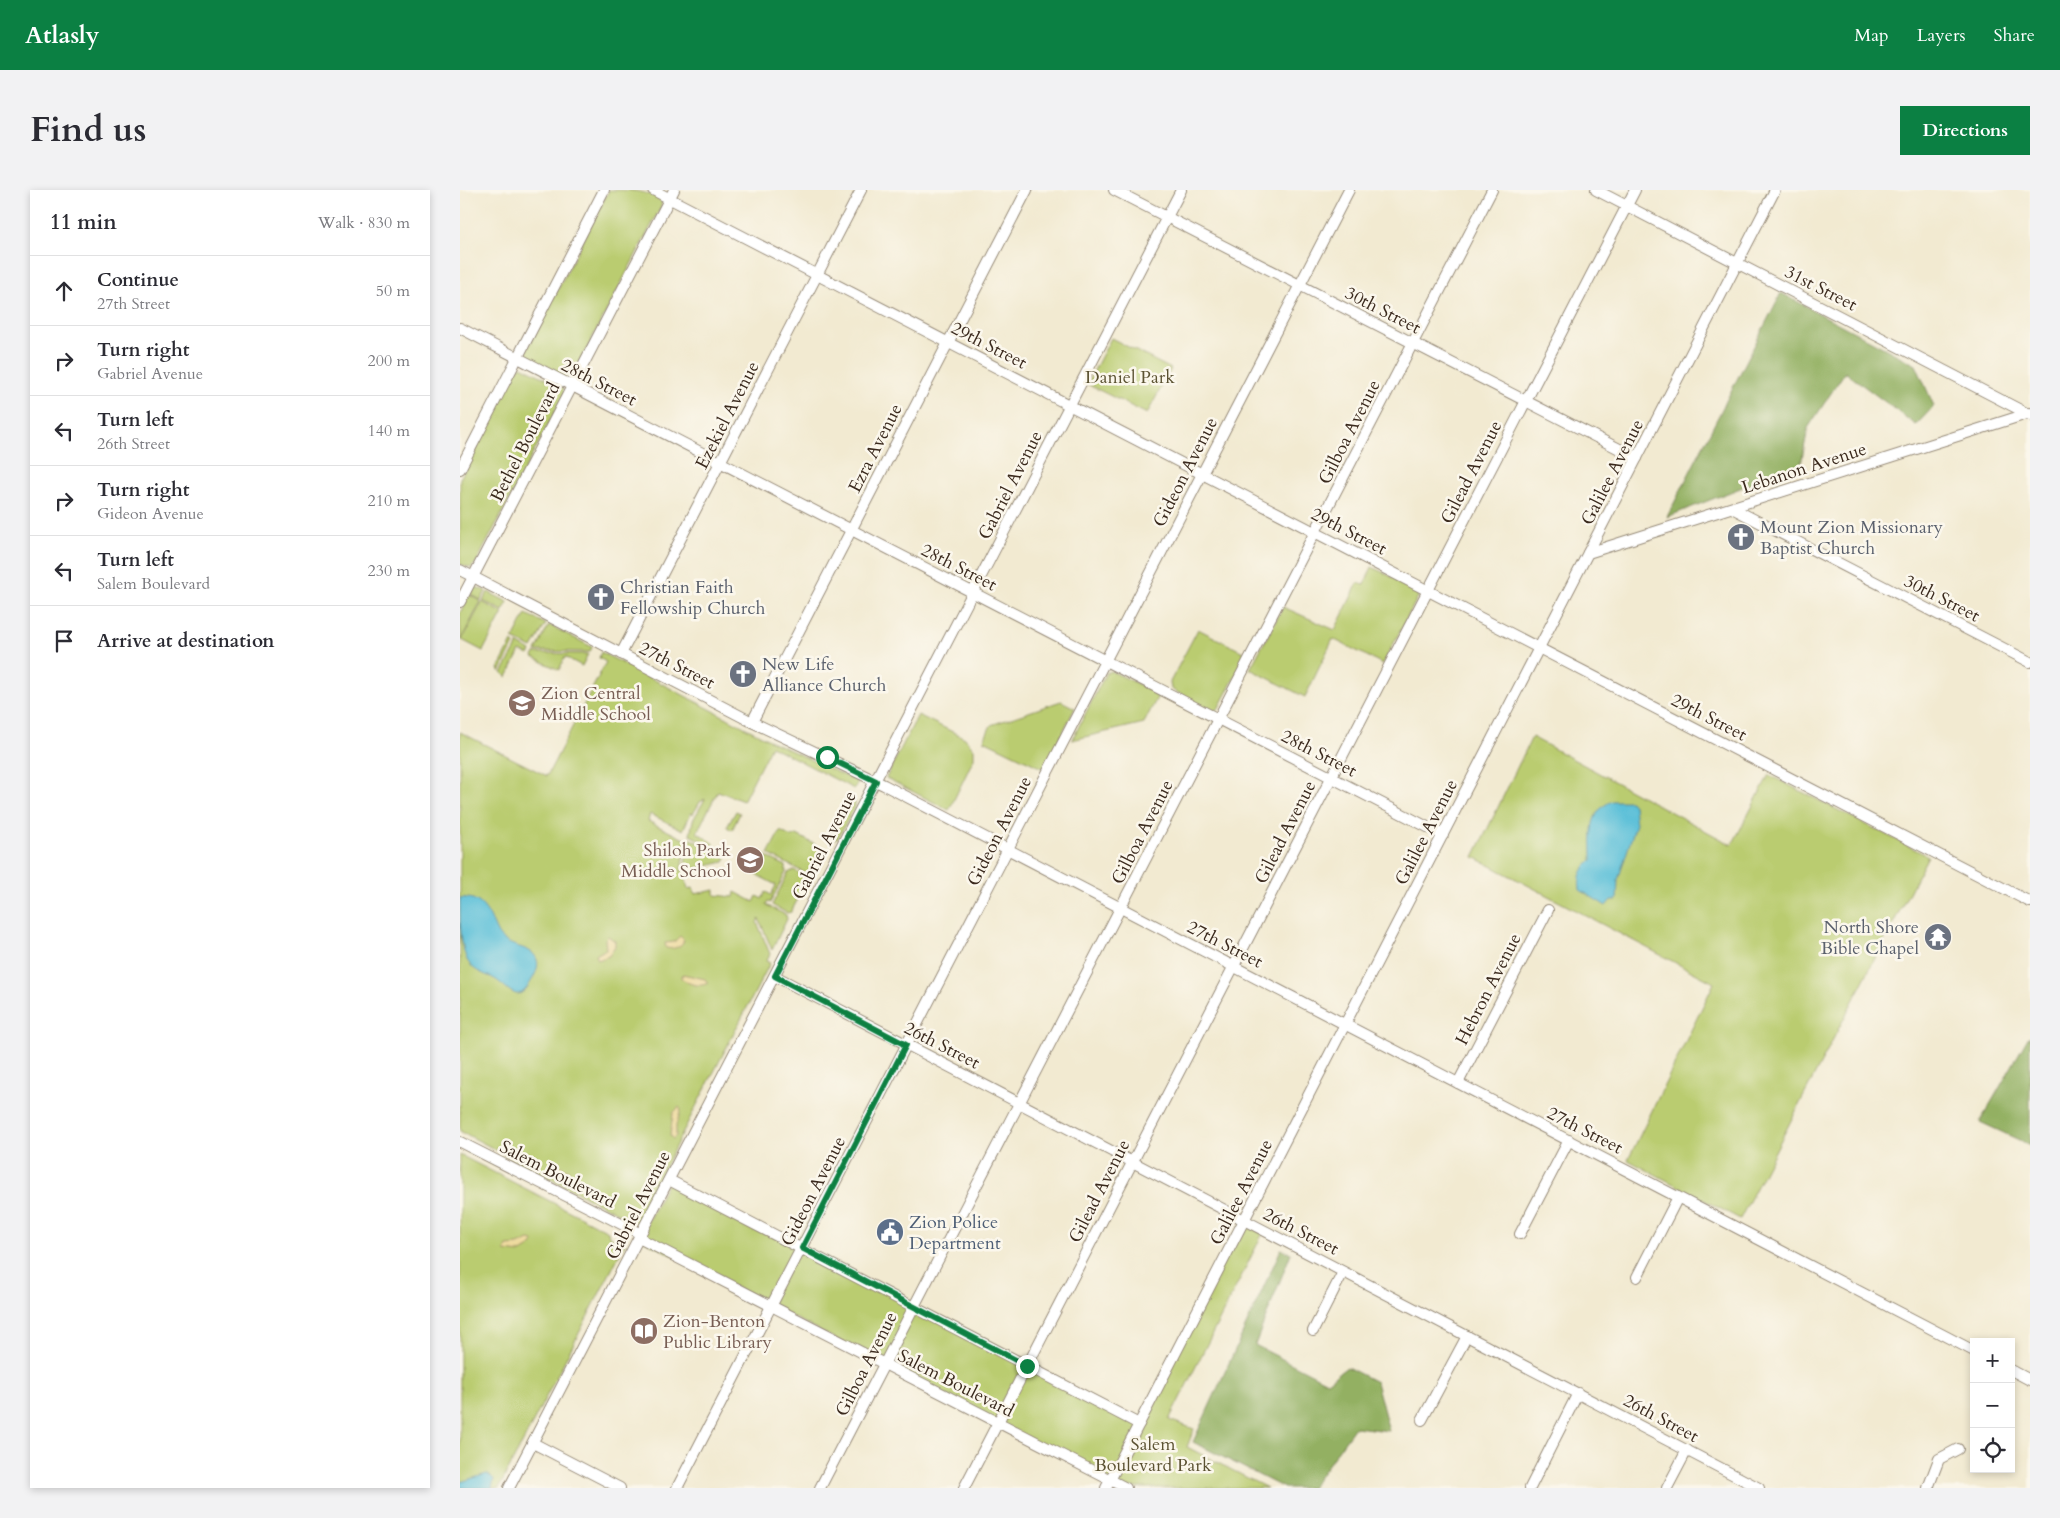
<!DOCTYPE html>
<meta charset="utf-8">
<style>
body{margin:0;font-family:Cardo,serif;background:#f2f2f3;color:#2b2b33}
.controls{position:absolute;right:15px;bottom:15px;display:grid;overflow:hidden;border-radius:0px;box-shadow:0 2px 8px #0003}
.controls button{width:45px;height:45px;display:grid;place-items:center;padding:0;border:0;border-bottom:1px solid #e1e1e2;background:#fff;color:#2b2b33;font:25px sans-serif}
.stop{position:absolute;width:15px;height:15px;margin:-11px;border:4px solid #0b8043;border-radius:50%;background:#fff}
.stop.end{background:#0b8043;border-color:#fff;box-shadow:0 1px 5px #0008}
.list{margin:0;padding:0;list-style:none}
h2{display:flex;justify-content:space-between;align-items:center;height:65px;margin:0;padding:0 20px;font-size:21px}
h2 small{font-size:16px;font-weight:400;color:#7c7c81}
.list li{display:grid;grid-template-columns:32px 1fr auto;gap:15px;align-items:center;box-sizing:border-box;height:70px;padding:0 20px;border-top:1px solid #e1e1e2}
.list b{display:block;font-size:19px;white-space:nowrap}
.list p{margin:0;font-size:16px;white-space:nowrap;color:#7c7c81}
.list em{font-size:16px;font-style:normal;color:#7c7c81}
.icon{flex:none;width:28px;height:28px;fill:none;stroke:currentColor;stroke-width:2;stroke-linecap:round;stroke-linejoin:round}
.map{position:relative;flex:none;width:1570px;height:1298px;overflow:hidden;border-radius:0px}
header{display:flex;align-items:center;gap:30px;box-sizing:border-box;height:70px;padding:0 25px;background:#0b8043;color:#fff}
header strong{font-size:24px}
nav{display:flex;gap:28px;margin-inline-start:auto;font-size:18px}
.intro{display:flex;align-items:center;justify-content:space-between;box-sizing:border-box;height:120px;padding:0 30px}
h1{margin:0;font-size:35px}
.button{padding:12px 22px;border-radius:0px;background:#0b8043;color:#fff;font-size:18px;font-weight:700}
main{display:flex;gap:30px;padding:0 30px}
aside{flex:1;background:#fff;border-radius:0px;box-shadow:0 2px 8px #0003}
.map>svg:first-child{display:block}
.green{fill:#bacc6f;stroke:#7a7b46}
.forest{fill:#93b062;stroke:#676d40}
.sand{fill:#eeda9e;stroke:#94825e}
.water{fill:#5abfd8;stroke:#4a747b}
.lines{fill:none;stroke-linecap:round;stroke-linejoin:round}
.minor-casing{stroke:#968a78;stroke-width:12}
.minor{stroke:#fff;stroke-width:10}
.route{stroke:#0b8043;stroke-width:6}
.labels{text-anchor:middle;stroke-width:5;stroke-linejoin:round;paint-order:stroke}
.street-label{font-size:18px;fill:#3b2a1e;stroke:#fbf7ec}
.park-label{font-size:18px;fill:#5b5232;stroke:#fbf7ec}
.worship-label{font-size:18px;fill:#5b616d;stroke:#fbf7ec;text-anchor:start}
.education-label{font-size:18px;fill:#785e54;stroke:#fbf7ec;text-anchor:start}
.service-label{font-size:18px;fill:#4e5e75;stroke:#fbf7ec;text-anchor:start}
</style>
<header>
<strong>Atlasly</strong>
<nav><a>Map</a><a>Layers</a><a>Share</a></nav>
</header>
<div class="intro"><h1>Find us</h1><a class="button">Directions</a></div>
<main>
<aside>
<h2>11 min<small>Walk · 830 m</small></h2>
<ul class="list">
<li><svg class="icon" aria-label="ahead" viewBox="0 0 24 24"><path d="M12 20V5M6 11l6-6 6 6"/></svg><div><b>Continue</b><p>27th Street</p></div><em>50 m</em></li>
<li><svg class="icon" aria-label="right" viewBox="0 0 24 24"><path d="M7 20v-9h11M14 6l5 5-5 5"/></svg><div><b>Turn right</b><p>Gabriel Avenue</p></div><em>200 m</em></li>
<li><svg class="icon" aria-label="left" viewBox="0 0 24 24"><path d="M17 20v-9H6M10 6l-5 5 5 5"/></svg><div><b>Turn left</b><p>26th Street</p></div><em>140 m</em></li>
<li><svg class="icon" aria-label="right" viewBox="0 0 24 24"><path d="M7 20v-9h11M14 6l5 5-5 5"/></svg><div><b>Turn right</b><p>Gideon Avenue</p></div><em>210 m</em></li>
<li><svg class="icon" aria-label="left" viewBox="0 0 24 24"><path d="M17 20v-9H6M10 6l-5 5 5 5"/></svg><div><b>Turn left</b><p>Salem Boulevard</p></div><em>230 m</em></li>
<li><svg class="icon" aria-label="arrive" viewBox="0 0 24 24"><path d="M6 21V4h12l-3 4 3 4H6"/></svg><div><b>Arrive at destination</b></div></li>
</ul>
</aside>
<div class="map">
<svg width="1570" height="1298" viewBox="0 0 1570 1298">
<rect width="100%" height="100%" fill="#fbf7ec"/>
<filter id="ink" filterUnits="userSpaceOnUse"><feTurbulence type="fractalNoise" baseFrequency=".02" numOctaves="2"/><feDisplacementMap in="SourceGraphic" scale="10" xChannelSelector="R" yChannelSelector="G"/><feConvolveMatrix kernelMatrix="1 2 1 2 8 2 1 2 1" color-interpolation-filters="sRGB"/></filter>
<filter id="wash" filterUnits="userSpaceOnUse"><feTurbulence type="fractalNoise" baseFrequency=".0096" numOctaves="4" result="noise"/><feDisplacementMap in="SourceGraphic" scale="20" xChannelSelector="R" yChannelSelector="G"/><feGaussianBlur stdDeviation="1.12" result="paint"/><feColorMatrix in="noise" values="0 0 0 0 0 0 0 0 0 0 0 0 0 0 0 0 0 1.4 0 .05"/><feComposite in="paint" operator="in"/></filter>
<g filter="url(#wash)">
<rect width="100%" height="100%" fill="#f2ead1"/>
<g class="green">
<path d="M149 0C167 0 190 0 202 12L201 17 113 185 106 187 67 167 65 163Z"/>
<path d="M651 148 711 179 687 224 627 194Z"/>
<path d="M61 176 101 196 104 200 103 206 16 373 11 378 0 374V289L56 180Z"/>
<path d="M912 377 956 399 959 405 923 474 873 449 845 507 790 479 823 417 875 440 898 393 904 395Z"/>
<path d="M15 397 26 401 21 410 10 404Z"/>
<path d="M28 402 48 412 43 421 23 411Z"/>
<path d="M9 405 21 411 1 450 0 423Z"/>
<path d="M22 412 43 423 23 461 2 450Z"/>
<path d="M66 424 86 434 72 458 53 449Z"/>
<path d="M89 435 132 457 130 462 76 461Z"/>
<path d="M738 439 787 464 758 519 752 521 711 499 710 492Z"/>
<path d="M52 452 54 454 40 482 38 479Z"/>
<path d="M58 454 71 461 69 465 60 461 47 487 42 483Z"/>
<path d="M141 462 311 551 398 592 394 599 311 556 283 611 258 601 237 642 254 654 253 657 230 645 233 630 245 609 240 612 233 624 231 623 223 640 190 624 188 631 226 650 221 681H224L229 648 266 667 264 672 224 681 228 699 233 698 235 704 255 700V705L274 707 275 702 294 712 297 706 302 709 306 702 311 705 316 695 286 679 295 661 326 676V682L310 713 308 712 306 715 326 725 327 729 312 760 299 729 297 732 310 764 306 771 310 773 176 1033 0 941V542L87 586 146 472 139 468Z"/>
<path d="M75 463 128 464 122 476 105 467 99 480 73 467Z"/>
<path d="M651 481 699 504 684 533 612 550 646 483Z"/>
<path d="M601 511 615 518 584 579 524 550 531 535Z"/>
<path d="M458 525 505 548 514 559V568L489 620 426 588Z"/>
<path d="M1072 547 1272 655 1309 585 1468 666 1280 1029 1168 970 1254 793 1014 667Z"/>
<path d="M390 607 369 648 387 608Z"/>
<path d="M392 609 395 612V617L378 648 371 650Z"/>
<path d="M276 621 280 623 272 640 267 637Z"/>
<path d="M320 641 331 647 337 645 364 659 351 683 347 684 308 664Z"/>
<path d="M334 680 346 687 348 690 331 722 327 723 312 715 328 683Z"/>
<path d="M0 965 148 1041 149 1046 165 1054 39 1298H0Z"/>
<path d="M209 990 679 1234 784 1030 804 1041 709 1230 734 1239 727 1257 807 1298H666L179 1048Z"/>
</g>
<g class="forest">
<path d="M1321 103 1456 175 1474 216 1456 235 1385 182 1348 238 1341 274 1207 327Z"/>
<path d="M1569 846 1570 847V955L1520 932Z"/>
<path d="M821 1059 831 1063 795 1155 867 1192 887 1177 916 1192 929 1241 895 1237 851 1298H824L733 1252Z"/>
</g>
<g class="sand">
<path d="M148 746 155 751V756L149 766 138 770 136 765 146 759 145 749Z"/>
<path d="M220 746 224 750C222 757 212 760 206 758L205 753 214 752Z"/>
<path d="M223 784 245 789 248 793C241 798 227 794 221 788Z"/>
<path d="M219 917 221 920 216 935V946L213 949 210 946 213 923Z"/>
<path d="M93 973 109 980V985L104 986 91 976Z"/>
<path d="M69 1050 73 1051V1055L60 1063 45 1061 47 1056 58 1055Z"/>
</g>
<g class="water">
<path d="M1152 611H1170L1174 616 1176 634 1158 690 1157 710H1151L1146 716 1120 700C1118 685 1121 680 1132 670 1132 646 1127 622 1152 611Z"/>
<path d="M0 708C22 705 29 724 36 740 45 761 72 753 77 770 79 776 76 783 73 788 57 819 50 797 33 788 22 783 12 781 6 768 0 751 0 728 0 708Z"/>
<path d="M27 1284 34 1289 32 1298H0V1292Z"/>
</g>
</g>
<g filter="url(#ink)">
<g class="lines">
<defs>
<g id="minor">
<path d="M193 0 1570 712"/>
<path d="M654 0 1177 268"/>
<path d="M1136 0 1570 225"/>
<path d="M0 138 983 645"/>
<path d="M0 279 144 0"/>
<path d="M1272 318 1570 472"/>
<path d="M1128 363 1570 223"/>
<path d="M0 380 292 532 424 595 1514 1161"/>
<path d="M0 412 214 0"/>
<path d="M161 464 401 0"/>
<path d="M292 532 567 0"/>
<path d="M315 786 1299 1298"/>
<path d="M998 893 1088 720"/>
<path d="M0 952 181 1044"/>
<path d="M209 990 679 1234"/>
<path d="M1060 1044 1109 950"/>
<path d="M179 1048 666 1298"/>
<path d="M1177 1087 1218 1007"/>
<path d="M853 1141 883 1082"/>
<path d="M1551 1180 1570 1190"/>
<path d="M962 1230 1007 1146"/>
<path d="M73 1253 160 1298"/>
<path d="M49 1298 721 0"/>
<path d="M217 1298 889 0"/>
<path d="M360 1298 1032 0"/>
<path d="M504 1298 1175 0"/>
<path d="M646 1298 1315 0"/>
<path d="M1070 1298 1118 1203"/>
<path d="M1207 1298 1227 1260"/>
<path d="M1468 1298 1479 1269 1498 1259"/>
</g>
</defs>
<use href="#minor" class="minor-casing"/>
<use href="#minor" class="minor"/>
</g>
</g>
<g class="lines" filter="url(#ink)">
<path class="route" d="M367 567 416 591 315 786 446 855 342 1058 567 1176"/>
</g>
<defs>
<symbol id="church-disc" viewBox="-11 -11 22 22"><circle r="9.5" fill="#6b7280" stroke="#fbf7ec"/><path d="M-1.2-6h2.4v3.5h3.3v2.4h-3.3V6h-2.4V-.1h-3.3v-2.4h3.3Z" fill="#fff"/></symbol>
<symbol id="school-disc" viewBox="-11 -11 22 22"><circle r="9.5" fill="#8d6e63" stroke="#fbf7ec"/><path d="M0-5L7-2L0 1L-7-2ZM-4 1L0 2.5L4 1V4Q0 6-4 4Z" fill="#fff"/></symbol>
<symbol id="temple-disc" viewBox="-11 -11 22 22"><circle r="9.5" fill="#6b7280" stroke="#fbf7ec"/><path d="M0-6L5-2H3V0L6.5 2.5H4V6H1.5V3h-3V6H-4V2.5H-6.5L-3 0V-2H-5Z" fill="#fff"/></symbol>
<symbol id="civic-disc" viewBox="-11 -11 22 22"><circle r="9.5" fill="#5c6f8a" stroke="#fbf7ec"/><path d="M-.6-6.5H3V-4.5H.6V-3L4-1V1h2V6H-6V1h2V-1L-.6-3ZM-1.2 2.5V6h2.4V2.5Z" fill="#fff"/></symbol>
<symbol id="library-disc" viewBox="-11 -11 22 22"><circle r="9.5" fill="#8d6e63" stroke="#fbf7ec"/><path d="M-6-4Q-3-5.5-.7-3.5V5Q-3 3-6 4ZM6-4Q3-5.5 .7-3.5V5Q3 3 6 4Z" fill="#fff"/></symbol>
</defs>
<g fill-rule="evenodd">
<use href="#church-disc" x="1265" y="331" width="32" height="32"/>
<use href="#church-disc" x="125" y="391" width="32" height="32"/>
<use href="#church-disc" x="267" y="468" width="32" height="32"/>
<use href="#school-disc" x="46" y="497" width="32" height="32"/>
<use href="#school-disc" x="274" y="654" width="32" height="32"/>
<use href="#temple-disc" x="1462" y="731" width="32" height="32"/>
<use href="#civic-disc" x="414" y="1026" width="32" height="32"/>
<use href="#library-disc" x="168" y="1125" width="32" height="32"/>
</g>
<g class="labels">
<g class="street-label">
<text transform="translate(1361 98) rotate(27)" y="6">31st Street</text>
<text transform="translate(923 120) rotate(27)" y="6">30th Street</text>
<text transform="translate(529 155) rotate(27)" y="6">29th Street</text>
<text transform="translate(139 192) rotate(27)" y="6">28th Street</text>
<text transform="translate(267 225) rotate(-63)" y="6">Ezekiel Avenue</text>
<text transform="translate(889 242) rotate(-63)" y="6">Gilboa Avenue</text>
<text transform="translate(65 252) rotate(-63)" y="6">Bethel Boulevard</text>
<text transform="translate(415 258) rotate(-63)" y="6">Ezra Avenue</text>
<text transform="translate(1344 278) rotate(-18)" y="6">Lebanon Avenue</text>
<text transform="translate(725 282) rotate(-63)" y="6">Gideon Avenue</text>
<text transform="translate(1011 282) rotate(-63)" y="6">Gilead Avenue</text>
<text transform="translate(1152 282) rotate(-63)" y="6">Galilee Avenue</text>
<text transform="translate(550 295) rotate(-63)" y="6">Gabriel Avenue</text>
<text transform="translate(889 341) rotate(27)" y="6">29th Street</text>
<text transform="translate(499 377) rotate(27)" y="6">28th Street</text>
<text transform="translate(1482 408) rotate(27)" y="6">30th Street</text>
<text transform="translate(217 475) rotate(27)" y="6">27th Street</text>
<text transform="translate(1249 527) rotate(27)" y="6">29th Street</text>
<text transform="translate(859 563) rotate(27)" y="6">28th Street</text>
<text transform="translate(539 641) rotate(-63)" y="6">Gideon Avenue</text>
<text transform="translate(682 642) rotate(-63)" y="6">Gilboa Avenue</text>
<text transform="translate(825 642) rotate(-63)" y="6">Gilead Avenue</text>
<text transform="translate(966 642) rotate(-63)" y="6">Galilee Avenue</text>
<text transform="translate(364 655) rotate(-63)" y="6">Gabriel Avenue</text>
<text transform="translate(765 754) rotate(27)" y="6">27th Street</text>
<text transform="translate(1028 799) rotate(-63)" y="6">Hebron Avenue</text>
<text transform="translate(482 855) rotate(27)" y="6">26th Street</text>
<text transform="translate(1125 940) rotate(27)" y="6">27th Street</text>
<text transform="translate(98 984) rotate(27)" y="6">Salem Boulevard</text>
<text transform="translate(353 1001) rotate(-63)" y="6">Gideon Avenue</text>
<text transform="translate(639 1001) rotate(-63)" y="6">Gilead Avenue</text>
<text transform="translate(781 1002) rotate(-63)" y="6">Galilee Avenue</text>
<text transform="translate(178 1015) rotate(-63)" y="6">Gabriel Avenue</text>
<text transform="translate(841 1041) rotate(27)" y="6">26th Street</text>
<text transform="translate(406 1174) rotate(-63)" y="6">Gilboa Avenue</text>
<text transform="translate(496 1193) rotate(27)" y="6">Salem Boulevard</text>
<text transform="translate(1201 1228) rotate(28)" y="6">26th Street</text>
</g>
<g class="park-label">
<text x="670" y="193">Daniel Park</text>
<text x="693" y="1260">Salem<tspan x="693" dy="21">Boulevard Park</tspan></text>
</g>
<g class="worship-label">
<text x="1300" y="343">Mount Zion Missionary<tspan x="1300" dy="21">Baptist Church</tspan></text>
<text x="160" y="403">Christian Faith<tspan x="160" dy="21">Fellowship Church</tspan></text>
<text x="302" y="480">New Life<tspan x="302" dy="21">Alliance Church</tspan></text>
<text x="1459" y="743" text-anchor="end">North Shore<tspan x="1459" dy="21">Bible Chapel</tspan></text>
</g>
<g class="education-label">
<text x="81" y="509">Zion Central<tspan x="81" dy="21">Middle School</tspan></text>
<text x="271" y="666" text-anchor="end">Shiloh Park<tspan x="271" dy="21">Middle School</tspan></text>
<text x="203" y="1137">Zion-Benton<tspan x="203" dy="21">Public Library</tspan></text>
</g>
<g class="service-label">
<text x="449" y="1038">Zion Police<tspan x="449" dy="21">Department</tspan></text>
</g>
</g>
</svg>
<div class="controls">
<button>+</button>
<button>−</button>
<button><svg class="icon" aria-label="locate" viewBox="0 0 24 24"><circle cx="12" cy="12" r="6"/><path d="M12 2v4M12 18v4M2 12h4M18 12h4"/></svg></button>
</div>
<div class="stop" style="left:367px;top:567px"></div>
<div class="stop end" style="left:567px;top:1176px"></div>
</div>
</main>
